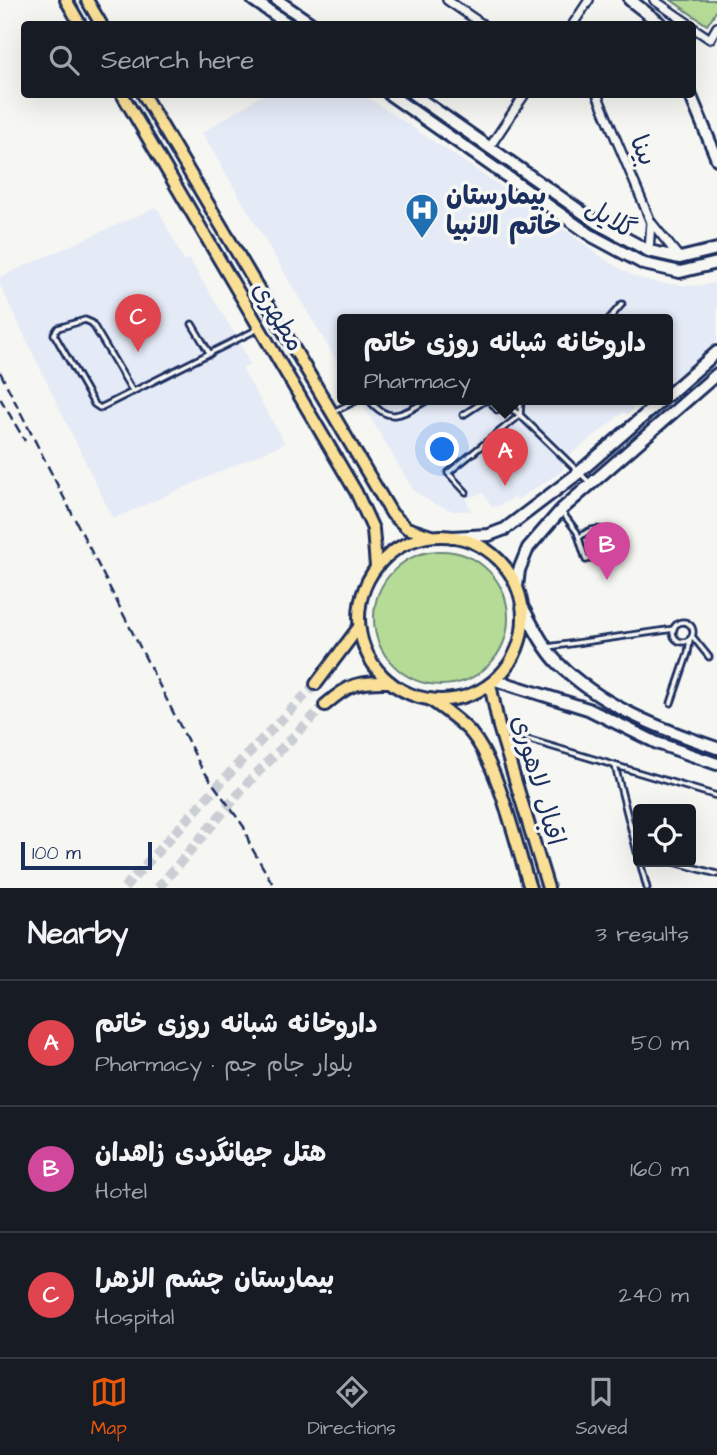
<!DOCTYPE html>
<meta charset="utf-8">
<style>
body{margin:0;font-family:"Architects Daughter","Playpen Sans Arabic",sans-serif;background:#242831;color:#f1f3f6}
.controls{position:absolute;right:21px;bottom:21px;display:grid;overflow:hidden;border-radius:7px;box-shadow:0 7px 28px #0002}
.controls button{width:63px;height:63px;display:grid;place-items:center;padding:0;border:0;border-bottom:2px solid #363941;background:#171b24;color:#f1f3f6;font:35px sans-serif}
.scale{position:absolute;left:21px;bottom:18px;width:131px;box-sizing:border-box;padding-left:7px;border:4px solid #1b2f5e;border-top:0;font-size:19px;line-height:24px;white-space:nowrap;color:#1b2f5e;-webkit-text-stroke:5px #f6f6f2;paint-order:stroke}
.you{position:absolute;left:443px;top:450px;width:24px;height:24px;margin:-18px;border:5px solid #fff;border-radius:50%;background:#1a73e8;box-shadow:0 0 0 10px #1a73e833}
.badge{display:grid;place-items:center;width:46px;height:46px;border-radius:50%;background:#ea580c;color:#fff;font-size:23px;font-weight:700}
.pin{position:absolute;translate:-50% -58px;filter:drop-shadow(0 2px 4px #0008)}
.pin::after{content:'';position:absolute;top:37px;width:24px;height:21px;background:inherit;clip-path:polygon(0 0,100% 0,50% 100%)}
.popup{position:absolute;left:337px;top:314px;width:336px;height:91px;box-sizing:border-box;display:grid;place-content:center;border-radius:7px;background:#171b24;filter:drop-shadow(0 2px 5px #0005);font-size:23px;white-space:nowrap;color:#9ea1a6}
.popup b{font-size:26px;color:#f1f3f6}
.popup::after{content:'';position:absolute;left:50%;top:100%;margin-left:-14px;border:14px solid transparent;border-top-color:#171b24}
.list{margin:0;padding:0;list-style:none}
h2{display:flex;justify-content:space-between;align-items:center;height:91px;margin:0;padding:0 28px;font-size:30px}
h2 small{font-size:23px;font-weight:400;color:#9ea1a6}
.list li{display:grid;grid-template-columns:46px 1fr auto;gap:21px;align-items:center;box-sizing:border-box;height:126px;padding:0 28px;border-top:2px solid #363941}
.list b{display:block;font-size:26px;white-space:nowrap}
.list p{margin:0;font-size:23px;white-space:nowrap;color:#9ea1a6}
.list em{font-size:23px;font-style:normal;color:#9ea1a6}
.icon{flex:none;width:38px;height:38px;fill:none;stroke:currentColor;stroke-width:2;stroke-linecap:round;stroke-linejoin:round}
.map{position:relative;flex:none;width:717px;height:888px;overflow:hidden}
.search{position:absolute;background:#171b24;box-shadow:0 7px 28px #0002;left:21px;right:21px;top:21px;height:77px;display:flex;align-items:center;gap:18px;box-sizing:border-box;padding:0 24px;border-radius:7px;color:#9ea1a6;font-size:26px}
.sheet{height:469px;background:#171b24}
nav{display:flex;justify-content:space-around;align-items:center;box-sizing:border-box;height:98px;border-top:2px solid #363941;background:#171b24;font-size:19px;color:#9ea1a6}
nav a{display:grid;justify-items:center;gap:4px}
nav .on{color:#ea580c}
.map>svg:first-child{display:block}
.built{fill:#e4eaf6}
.green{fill:#b5db96;stroke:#68857a;stroke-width:2}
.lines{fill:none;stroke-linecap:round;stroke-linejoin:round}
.primary-tunnel{stroke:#caced4;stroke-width:10;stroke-dasharray:10 5;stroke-linecap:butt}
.lane-casing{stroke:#1b2f5e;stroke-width:9}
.street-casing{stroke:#1b2f5e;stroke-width:12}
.secondary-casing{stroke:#1b2f5e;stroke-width:16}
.primary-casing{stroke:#1b2f5e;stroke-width:16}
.lane{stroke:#f6f6f2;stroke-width:3.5}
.street{stroke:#f6f6f2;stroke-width:7}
.secondary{stroke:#f6f6f2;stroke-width:10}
.primary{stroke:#fadf96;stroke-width:10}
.rail{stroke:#1b2f5e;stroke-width:2.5;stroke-dasharray:10 5;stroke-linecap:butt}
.labels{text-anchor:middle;stroke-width:7;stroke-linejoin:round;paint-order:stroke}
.street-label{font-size:26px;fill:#1b2f5e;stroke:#f6f6f2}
.poi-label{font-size:26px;font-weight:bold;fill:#1b2f5e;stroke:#f6f6f2;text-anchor:start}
</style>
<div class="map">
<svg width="717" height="888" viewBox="0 0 717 888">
<rect width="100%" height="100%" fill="#f6f6f2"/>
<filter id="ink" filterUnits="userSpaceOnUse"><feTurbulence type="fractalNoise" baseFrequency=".0143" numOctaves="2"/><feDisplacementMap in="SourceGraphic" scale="14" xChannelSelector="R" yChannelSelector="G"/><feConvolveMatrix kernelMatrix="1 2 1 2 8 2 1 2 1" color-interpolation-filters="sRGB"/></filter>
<g filter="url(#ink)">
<g class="built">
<path d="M262 95H364L547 217 610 263 635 277 658 283 694 286 717 283V342L668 385V320H342V370L202 133Z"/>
<path d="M157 207 184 261 189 259 238 339 250 365 242 369 285 443 113 519 0 285V277Z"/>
<path d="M360 400H641L628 415 624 412 561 462 564 470 518 499 513 498 498 506 492 507 483 493 466 498 471 511H454L434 504 414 491Z"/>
</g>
<g class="green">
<path d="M671 0H717V10L707 25Z"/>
<circle cx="441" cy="618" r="67"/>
</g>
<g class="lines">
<g class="primary-tunnel">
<path d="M124 888 240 762 316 684"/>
<path d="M158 888 254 776 325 705"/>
</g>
<defs>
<g id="lane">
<path d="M608 320 622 304"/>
<path d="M192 324 210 354"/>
<path d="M133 392 92 323 85 320 58 328 54 334 94 404 100 408 258 329"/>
<path d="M369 400C390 426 404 413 428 400"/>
<path d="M489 400 497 410H513L520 415 589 482"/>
<path d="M333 412 358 400"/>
<path d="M463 415 486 400"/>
<path d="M495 435 516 458"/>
<path d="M466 492 448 473 520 415 521 400"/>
<path d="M562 512 577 532 586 560 595 557 614 543 605 530C594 528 588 530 580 537"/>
<circle cx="683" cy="632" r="10"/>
<path d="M692 636 709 657"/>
<path d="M548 647 674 629"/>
<path d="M671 703 688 653 690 639"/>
<path d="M504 729 530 740 717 796"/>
<path d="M615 766 638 856"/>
<path d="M640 862 647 888"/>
<path d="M674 862 717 874"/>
</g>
<g id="street">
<path d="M447 0 482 24"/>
<path d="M654 0 689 24"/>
<path d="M573 24 589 0"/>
<path d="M692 27 710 39 717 27"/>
<path d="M597 94 651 222 680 258"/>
<path d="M489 148 525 94"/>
<path d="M649 251 651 222"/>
</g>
<g id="secondary">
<path d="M253 0 288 24"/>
<path d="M277 0 312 24"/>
<path d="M630 0 661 24"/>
<path d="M389 94 592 236 644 264 680 272 717 263"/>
<path d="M413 94 599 224 649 251 680 258 717 249"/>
<path d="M690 94 717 159"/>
<path d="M668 395 717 352"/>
<path d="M452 537 489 535 505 529 576 475 662 400"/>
<path d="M517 587 519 570 528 548 561 510 717 374"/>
<path d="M523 608C533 626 543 647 557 662 600 706 661 729 717 748"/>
<path d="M495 680 588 709 657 743 717 764"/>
</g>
<g id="primary">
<path d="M66 0 80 24"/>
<path d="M87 0 101 24"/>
<path d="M122 94 356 492 373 529 376 567"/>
<path d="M143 94 392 514 407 528 431 536"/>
<circle cx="441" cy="618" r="82"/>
<path d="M316 684 359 627"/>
<path d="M490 684 499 727 548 888"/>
<path d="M429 699C443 709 459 719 471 733 499 766 516 845 530 888"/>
<path d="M325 705C349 684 358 681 390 682"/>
</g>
</defs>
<use href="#lane" class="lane-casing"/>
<use href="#street" class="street-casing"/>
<use href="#secondary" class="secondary-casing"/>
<use href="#primary" class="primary-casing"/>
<use href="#lane" class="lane"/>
<use href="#street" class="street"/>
<use href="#secondary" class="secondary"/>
<use href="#primary" class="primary"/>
<g class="rail">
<path d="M0 372 201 767 244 827 250 845 275 888"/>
<path d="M0 398 25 441"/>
</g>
</g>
</g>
<defs>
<symbol id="hospital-pin" viewBox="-11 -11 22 30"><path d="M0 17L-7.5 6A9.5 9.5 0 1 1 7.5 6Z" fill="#1f6fb2" stroke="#f6f6f2"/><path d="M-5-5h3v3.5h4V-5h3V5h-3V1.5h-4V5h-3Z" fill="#fff"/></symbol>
</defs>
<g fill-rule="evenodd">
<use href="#hospital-pin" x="403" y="191" width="38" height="52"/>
</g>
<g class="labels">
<g class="street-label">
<text transform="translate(644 150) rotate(67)" y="9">بینا</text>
<text transform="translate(611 218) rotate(31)" y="9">گلایل</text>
<text transform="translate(279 316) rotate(59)" y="9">مطهری</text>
<text transform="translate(539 780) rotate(74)" y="9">اقبال لاهوری</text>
</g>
<g class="poi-label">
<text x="446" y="204">بیمارستان<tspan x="446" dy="30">خاتم الانبیا</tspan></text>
</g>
</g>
</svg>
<div class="controls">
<button><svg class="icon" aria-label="locate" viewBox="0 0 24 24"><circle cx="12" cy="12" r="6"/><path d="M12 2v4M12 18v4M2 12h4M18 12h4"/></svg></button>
</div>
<div class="scale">100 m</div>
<div class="you"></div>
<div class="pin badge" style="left:505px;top:486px;background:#e0444e">A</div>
<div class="popup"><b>داروخانه شبانه روزی خاتم</b>Pharmacy</div>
<div class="pin badge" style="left:607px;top:580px;background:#d1479c">B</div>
<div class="pin badge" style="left:138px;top:352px;background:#e0444e">C</div>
<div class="search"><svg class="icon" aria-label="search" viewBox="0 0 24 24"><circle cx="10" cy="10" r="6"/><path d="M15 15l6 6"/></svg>Search here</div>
</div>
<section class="sheet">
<h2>Nearby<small>3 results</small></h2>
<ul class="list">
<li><span class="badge" style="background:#e0444e">A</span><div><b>داروخانه شبانه روزی خاتم</b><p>Pharmacy · بلوار جام جم</p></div><em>50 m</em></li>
<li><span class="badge" style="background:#d1479c">B</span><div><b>هتل جهانگردی زاهدان</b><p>Hotel</p></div><em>160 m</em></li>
<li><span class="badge" style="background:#e0444e">C</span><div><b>بیمارستان چشم الزهرا</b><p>Hospital</p></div><em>240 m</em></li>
</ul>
</section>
<nav>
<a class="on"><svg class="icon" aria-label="map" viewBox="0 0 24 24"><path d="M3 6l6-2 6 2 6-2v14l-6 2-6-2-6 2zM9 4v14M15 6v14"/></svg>Map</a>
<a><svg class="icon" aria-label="directions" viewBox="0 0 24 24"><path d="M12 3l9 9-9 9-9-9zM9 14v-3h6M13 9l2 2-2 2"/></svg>Directions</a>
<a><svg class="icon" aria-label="saved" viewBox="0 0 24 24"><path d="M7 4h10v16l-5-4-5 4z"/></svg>Saved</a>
</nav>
